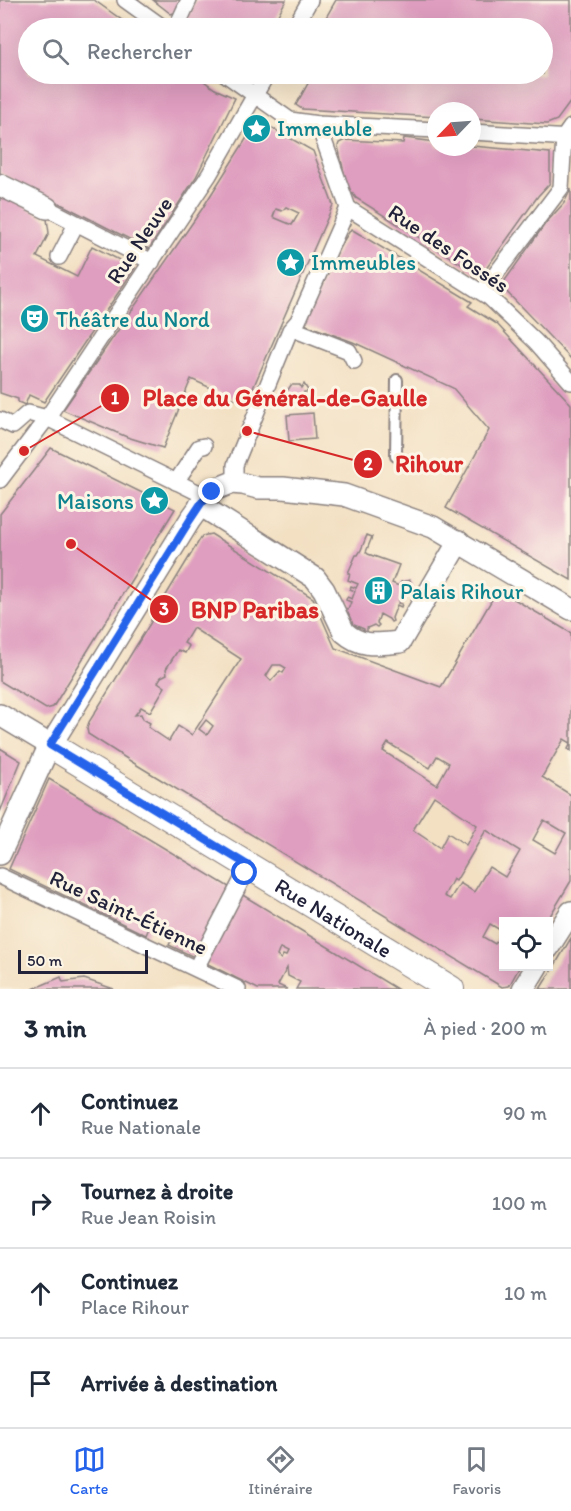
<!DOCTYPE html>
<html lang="fr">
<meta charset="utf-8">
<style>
body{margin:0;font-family:Itim,sans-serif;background:#f2f2f3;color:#1f2937}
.controls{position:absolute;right:18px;bottom:18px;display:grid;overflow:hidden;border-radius:0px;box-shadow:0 6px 24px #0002}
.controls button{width:54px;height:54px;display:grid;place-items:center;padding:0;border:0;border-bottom:2px solid #e0e1e3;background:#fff;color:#1f2937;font:30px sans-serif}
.compass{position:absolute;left:427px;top:102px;width:54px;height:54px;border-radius:50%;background:#fff;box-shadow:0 6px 24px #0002;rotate:245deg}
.scale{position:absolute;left:18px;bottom:15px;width:130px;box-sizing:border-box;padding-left:6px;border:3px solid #22223b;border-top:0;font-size:16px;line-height:21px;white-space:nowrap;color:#22223b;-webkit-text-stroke:4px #fcf5e5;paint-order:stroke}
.stop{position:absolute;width:18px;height:18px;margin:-14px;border:4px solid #2563eb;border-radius:50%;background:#fff}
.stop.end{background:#2563eb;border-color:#fff;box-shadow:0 2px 6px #0008}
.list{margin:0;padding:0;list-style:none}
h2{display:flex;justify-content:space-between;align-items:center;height:78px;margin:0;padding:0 24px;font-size:26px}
h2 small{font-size:20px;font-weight:400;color:#747a83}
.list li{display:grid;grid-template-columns:39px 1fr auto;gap:18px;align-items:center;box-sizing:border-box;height:90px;padding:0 24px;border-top:2px solid #e0e1e3}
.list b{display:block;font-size:22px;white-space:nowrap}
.list p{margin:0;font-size:20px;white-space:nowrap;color:#747a83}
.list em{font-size:20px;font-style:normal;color:#747a83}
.icon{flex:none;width:33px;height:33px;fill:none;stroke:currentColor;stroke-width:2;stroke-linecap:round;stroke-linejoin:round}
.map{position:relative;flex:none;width:571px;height:989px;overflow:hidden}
.search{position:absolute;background:#fff;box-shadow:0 6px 24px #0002;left:18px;right:18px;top:18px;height:66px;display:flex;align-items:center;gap:15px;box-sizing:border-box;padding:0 21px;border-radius:33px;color:#747a83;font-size:22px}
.sheet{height:438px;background:#fff}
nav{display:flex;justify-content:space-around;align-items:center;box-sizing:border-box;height:84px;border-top:2px solid #e0e1e3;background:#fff;font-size:16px;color:#747a83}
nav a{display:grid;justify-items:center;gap:3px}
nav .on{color:#2563eb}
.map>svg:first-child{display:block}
.building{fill:#df9dbf;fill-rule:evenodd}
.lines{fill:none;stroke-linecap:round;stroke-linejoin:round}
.service-casing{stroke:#8a817f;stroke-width:14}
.pedestrian-casing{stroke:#8a817f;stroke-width:18}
.minor-casing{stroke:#8a817f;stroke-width:24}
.tertiary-casing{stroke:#8a817f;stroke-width:28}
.service{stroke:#fff;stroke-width:10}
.pedestrian{stroke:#fff;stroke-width:15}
.minor{stroke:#fff;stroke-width:21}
.tertiary{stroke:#fff;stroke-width:26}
.route{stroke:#2563eb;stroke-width:8}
.labels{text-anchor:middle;stroke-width:6;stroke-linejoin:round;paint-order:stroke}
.culture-label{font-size:22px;fill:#0d838f;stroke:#fcf5e5;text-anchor:start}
.street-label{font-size:22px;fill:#22223b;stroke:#fcf5e5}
.leader{fill:none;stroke:#d62828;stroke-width:2}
.callout-dot{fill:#d62828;stroke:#fcf5e5;stroke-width:2}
.mark-label{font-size:18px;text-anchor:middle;font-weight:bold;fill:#fff}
.callout-label{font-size:24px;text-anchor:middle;font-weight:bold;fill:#d62828;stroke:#fcf5e5;stroke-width:6;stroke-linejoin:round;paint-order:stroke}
</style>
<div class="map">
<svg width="571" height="989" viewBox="0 0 571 989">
<rect width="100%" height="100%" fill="#fcf5e5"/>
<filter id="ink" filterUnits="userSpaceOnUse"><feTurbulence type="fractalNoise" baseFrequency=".0167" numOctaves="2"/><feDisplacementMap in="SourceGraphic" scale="12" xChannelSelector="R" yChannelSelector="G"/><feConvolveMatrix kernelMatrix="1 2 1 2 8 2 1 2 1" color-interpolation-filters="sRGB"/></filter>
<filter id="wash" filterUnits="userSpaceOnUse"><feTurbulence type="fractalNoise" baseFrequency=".008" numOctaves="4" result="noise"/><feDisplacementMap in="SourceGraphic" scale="24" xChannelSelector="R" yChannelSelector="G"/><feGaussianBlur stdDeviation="1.35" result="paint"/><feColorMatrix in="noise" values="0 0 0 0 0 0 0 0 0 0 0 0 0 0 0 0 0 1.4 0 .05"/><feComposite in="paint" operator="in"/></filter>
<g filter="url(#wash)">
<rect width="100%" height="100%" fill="#f3e0c3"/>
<g id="blocks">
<g class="building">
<path d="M0 0H94L133 28H28V74H194L215 89 235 98 196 177 149 249 0 173Z"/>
<path d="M153 0H184L179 11 171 14Z"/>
<path d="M196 0H286L271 28H191L184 23Z"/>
<path d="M336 0H571V101L557 120 547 124 472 119V111H436V117L302 109 296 105 311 78 304 74H543V28H320Z"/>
<path d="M258 120 313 151 333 205 246 404 191 379 163 448 127 437 63 410 202 209ZM286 207 299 213 292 225 273 217 276 209 282 211Z"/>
<path d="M404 138 436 142V147L472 146 550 153V183L538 196 483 273 477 274 356 198 347 186 338 146 339 143 345 140 403 143Z"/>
<path d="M571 189V359L501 286 545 224 564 203Z"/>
<path d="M0 192 47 219 49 233 37 257 77 277 92 246 135 268 44 402 29 395 25 405 18 402V399L0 393Z"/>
<path d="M351 229 472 302 468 306 497 324 571 404V580L446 508 489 430 453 388 353 342 304 324 339 248Z"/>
<path d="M304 384 309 392H304L299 402H290L286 393 291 385H300L301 388Z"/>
<path d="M313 413 315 439 289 441 287 415Z"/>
<path d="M51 448 175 509 53 707 46 709 0 681V514Z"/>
<path d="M211 534 313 598 335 648 441 687 494 596 498 593H504L571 633V751L568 749 571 743 564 739 542 777 571 795V881L547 921 504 922V966H520L509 986 502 987 132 762 88 734 87 728 89 722 151 622V620L202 536ZM193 628 241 659 192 735 178 726 169 741 148 727 150 723 143 719 141 714 135 715 141 707 150 712 165 687 158 682 161 677 167 674 166 669 178 650 185 653 189 646 184 643ZM273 665H281L286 668 283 673 280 671 271 681 266 676ZM206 720 213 726 207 735 199 729ZM388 743 430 768 437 756 449 763 437 785 383 751ZM434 796 477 825 466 845 448 833 440 848 413 830ZM544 820 566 833 555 853 533 840ZM486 830 520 851 505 877 489 867 474 892 460 883 450 899 444 896 453 879 456 881ZM490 924 502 931 495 944 483 937Z"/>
<path d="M367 535 372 537 366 552 368 554 399 565 392 583 399 586 401 582 410 580 413 586V589L409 592 403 591 398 603 402 604 401 607 397 605 392 618 393 621 391 622 389 619 380 614 377 623 379 625 377 627 374 625 367 628V632H364V629L354 625 352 628 349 625 352 622 348 613H344V610H348L351 602 346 600 347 597 352 599 355 591 350 589 351 586 356 588 358 584 348 580 350 573H348L356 555H358L361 550Z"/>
<path d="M0 748 21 761 0 812Z"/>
<path d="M49 779 229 887 194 957 169 945 172 939 149 928 146 935 9 869Z"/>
<path d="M241 894 315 939 397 989H296L300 982 288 976 287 968 278 985 287 989H258L206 963ZM280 948 288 952 286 956 283 955 281 959 277 956Z"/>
<path d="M571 938V989H540L558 960Z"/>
<path d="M61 977 63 982 84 979 114 989H33Z"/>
</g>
</g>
</g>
<g filter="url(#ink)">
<use href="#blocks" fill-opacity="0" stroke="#8a817f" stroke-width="1.5"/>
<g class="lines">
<defs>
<path id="service" d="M396 456 397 380"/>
<g id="pedestrian">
<path d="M125 0 164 28"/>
<path d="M176 28 189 0"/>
<path d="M294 28 310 0"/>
<path d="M225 74 290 120 318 124 436 130"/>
<path d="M472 132 571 138"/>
<path d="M47 208 152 262"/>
<path d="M348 208 490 298 536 342 571 382"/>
<path d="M59 257 76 224"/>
<path d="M482 292 561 188 564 137 571 127"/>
<path d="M293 329 349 351 354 361"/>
<path d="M0 420 13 426 28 413 47 418 0 480"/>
<path d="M235 476V465L290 330 298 321 348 208 318 124"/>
<path d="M176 482 199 447 204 446"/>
<path d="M205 498 199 493 47 418 209 175 267 74"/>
<path d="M0 876 238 989"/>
<path d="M196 968 249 866"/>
</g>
<g id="minor">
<path d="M0 185 47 208"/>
<path d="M200 505 315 578 324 590 344 632C362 648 378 644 400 642L459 541"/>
<path d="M0 715 50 745"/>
<path d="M0 854 47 751 190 520 208 495 216 489 231 483 243 484 258 488H283L344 495 433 527 571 609"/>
<path d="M548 948 571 912"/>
<path d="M523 989 537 966"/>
</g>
<g id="tertiary">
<path id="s1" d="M50 745 451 989"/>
</g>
</defs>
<use href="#service" class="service-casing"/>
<use href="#pedestrian" class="pedestrian-casing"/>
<use href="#minor" class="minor-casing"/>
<use href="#tertiary" class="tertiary-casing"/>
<use href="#service" class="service"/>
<use href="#pedestrian" class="pedestrian"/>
<use href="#minor" class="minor"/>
<use href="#tertiary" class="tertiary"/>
</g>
</g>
<g class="lines" filter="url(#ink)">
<path class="route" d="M212 492 202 502 190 520 50 745 249 866 245 873"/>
</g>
<defs>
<symbol id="sight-disc" viewBox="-11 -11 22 22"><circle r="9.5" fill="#0f9aa8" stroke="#fcf5e5"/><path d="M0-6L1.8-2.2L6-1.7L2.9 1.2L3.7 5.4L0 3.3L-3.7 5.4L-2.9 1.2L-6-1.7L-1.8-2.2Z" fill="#fff"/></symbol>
<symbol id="theatre-disc" viewBox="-11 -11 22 22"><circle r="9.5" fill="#0f9aa8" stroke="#fcf5e5"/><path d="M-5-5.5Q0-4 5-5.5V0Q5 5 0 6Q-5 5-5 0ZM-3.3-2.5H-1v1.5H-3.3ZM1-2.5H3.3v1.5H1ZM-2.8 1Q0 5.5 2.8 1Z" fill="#fff"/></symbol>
<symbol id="building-disc" viewBox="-11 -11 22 22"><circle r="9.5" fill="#0f9aa8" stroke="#fcf5e5"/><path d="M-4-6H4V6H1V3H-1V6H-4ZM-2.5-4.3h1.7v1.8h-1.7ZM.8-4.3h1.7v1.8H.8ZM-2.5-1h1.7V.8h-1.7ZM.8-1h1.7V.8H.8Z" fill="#fff"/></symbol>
</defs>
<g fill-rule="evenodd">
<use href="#sight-disc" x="240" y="112" width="33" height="33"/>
<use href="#sight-disc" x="274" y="246" width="33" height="33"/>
<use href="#theatre-disc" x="18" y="302" width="33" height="33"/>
<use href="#sight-disc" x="138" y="484" width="33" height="33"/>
<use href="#building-disc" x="362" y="574" width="33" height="33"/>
</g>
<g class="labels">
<g class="culture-label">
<text x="277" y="136">Immeuble</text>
<text x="311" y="270">Immeubles</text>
<text x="56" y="327">Théâtre du Nord</text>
<text x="134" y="509" text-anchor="end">Maisons</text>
<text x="400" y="599">Palais Rihour</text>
</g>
<g class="street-label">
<text transform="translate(139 240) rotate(-56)" y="8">Rue Neuve</text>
<text transform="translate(449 248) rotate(34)" y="8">Rue des Fossés</text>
<text transform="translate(129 912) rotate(25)" y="8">Rue Saint-Étienne</text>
<text dy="8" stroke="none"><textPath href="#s1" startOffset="332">Rue Nationale</textPath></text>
</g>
</g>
<path class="leader" d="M24 451L115 398M247 431L368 464M71 544L164 609"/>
<g class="callout-dot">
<circle cx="24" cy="451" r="6"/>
<circle cx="247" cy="431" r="6"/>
<circle cx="71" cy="544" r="6"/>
<circle cx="115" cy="398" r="15"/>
<circle cx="368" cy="464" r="15"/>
<circle cx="164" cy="609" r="15"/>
</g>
<g class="mark-label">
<text x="115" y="404">1</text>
<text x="368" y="470">2</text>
<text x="164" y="615">3</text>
</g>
<g class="callout-label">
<text x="285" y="406">Place du Général-de-Gaulle</text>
<text x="429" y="472">Rihour</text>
<text x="255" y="618">BNP Paribas</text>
</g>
</svg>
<div class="controls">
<button><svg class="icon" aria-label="locate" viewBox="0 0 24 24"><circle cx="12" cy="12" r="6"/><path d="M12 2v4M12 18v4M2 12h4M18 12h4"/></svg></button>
</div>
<svg class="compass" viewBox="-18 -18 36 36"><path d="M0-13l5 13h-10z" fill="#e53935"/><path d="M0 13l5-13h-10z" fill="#747a83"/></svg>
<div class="scale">50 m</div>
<div class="stop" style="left:245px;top:873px"></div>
<div class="stop end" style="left:212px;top:492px"></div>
<div class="search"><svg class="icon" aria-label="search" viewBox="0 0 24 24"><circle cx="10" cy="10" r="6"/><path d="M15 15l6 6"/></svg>Rechercher</div>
</div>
<section class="sheet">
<h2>3 min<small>À pied · 200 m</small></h2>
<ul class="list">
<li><svg class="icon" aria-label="ahead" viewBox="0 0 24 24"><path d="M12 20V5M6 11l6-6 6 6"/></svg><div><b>Continuez</b><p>Rue Nationale</p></div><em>90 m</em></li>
<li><svg class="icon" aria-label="right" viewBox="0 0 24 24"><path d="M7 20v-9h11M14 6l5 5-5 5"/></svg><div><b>Tournez à droite</b><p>Rue Jean Roisin</p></div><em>100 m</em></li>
<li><svg class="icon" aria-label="ahead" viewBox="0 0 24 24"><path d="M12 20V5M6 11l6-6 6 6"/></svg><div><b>Continuez</b><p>Place Rihour</p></div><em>10 m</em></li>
<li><svg class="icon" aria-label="arrive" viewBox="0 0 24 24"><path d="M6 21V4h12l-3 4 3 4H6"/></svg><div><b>Arrivée à destination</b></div></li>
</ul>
</section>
<nav>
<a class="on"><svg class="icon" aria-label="map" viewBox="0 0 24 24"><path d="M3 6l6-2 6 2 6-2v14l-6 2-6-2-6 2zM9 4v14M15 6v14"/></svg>Carte</a>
<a><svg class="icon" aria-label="directions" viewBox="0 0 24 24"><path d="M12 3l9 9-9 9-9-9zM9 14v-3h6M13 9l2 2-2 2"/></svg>Itinéraire</a>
<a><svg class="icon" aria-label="saved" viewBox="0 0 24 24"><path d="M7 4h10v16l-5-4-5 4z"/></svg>Favoris</a>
</nav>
